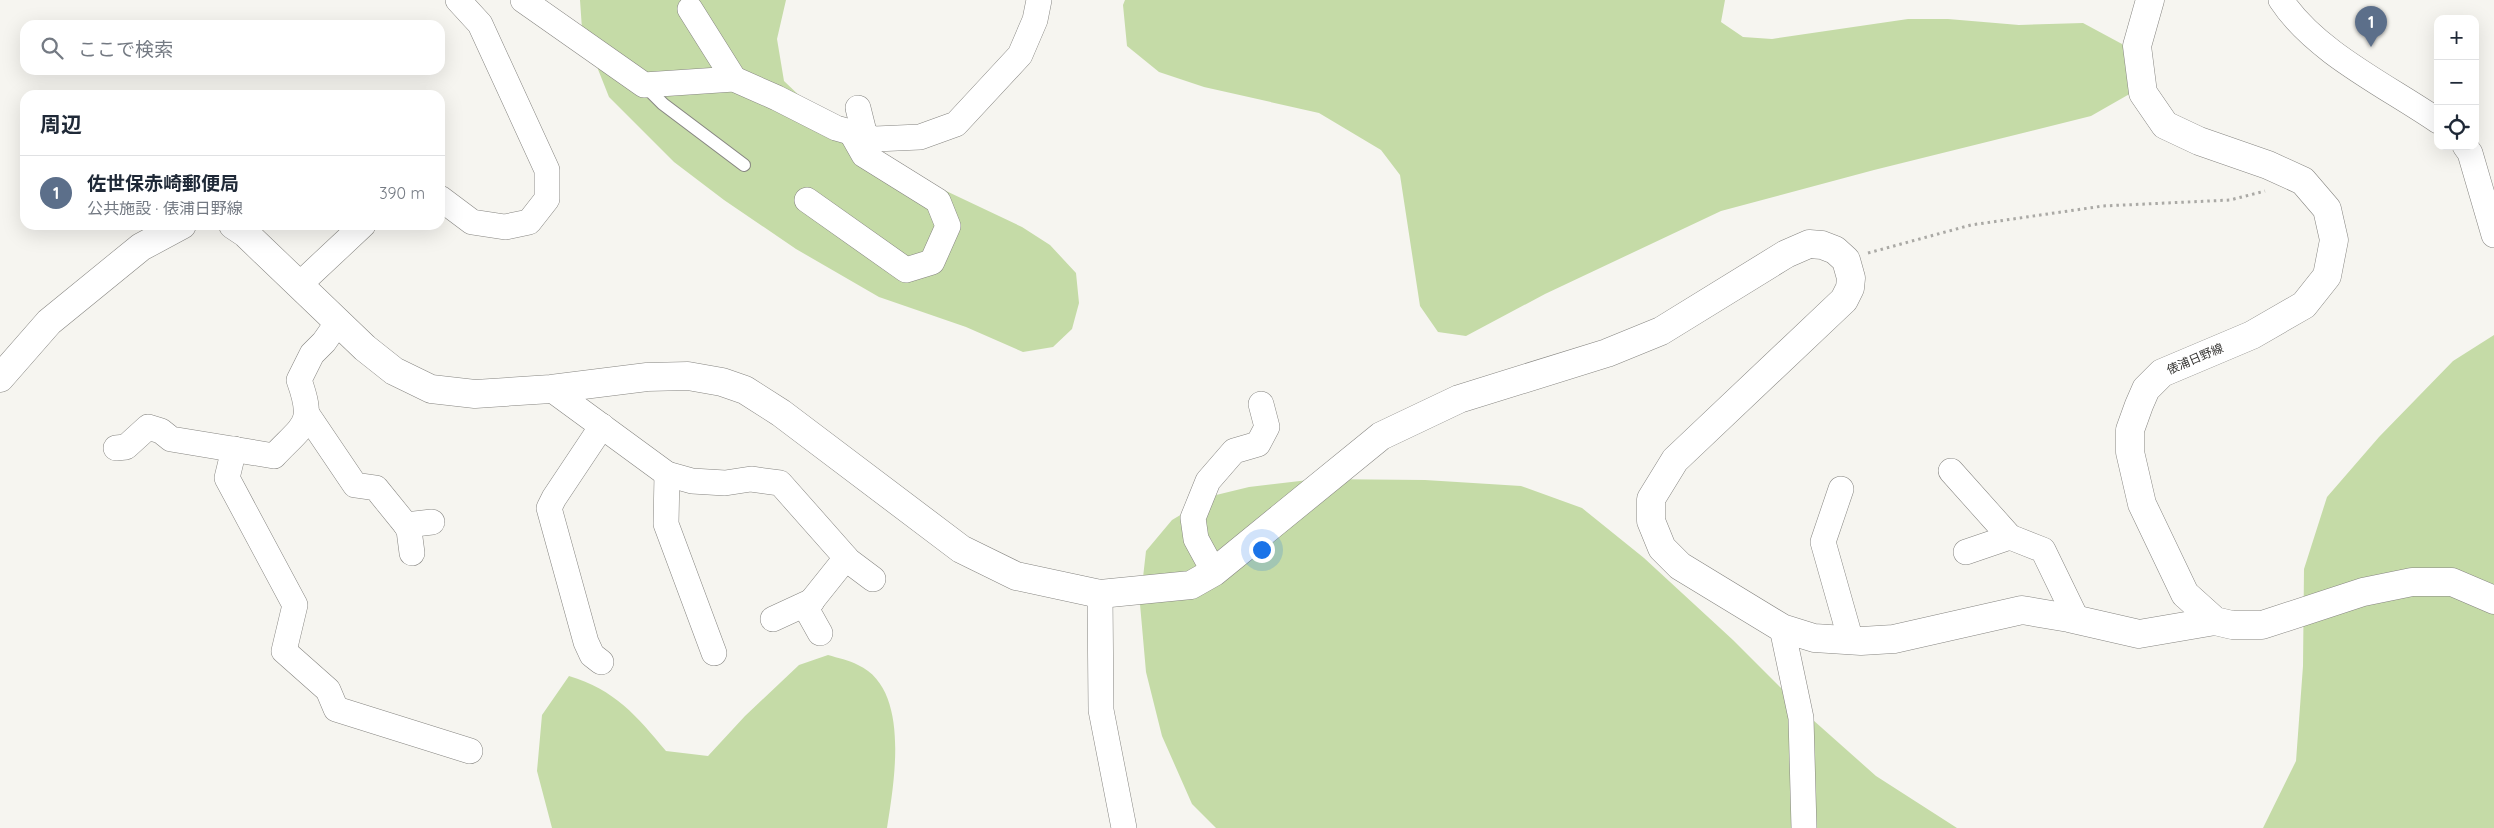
<!DOCTYPE html>
<html lang="ja">
<meta charset="utf-8">
<style>
body{margin:0;font-family:Quicksand,"Noto Sans JP",sans-serif;background:#f6f6f7;color:#1f2937}
.controls{position:absolute;right:15px;top:15px;display:grid;overflow:hidden;border-radius:10px;box-shadow:0 5px 20px #0002}
.controls button{width:45px;height:45px;display:grid;place-items:center;padding:0;border:0;border-bottom:1px solid #e0e1e3;background:#fff;color:#1f2937;font:25px sans-serif}
.you{position:absolute;left:1261px;top:549px;width:18px;height:18px;margin:-12px;border:4px solid #fff;border-radius:50%;background:#1a73e8;box-shadow:0 0 0 8px #1a73e833}
.badge{display:grid;place-items:center;width:32px;height:32px;border-radius:50%;background:#db2777;color:#fff;font-size:16px;font-weight:700}
.pin{position:absolute;translate:-50% -41px;filter:drop-shadow(0 1px 2px #0008)}
.pin::after{content:'';position:absolute;top:26px;width:18px;height:15px;background:inherit;clip-path:polygon(0 0,100% 0,50% 100%)}
.list{margin:0;padding:0;list-style:none}
h2{display:flex;justify-content:space-between;align-items:center;height:65px;margin:0;padding:0 20px;font-size:21px}
h2 small{font-size:16px;font-weight:400;color:#747a83}
.list li{display:grid;grid-template-columns:32px 1fr auto;gap:15px;align-items:center;box-sizing:border-box;height:75px;padding:0 20px;border-top:1px solid #e0e1e3}
.list b{display:block;font-size:19px;white-space:nowrap}
.list p{margin:0;font-size:16px;white-space:nowrap;color:#747a83}
.list em{font-size:16px;font-style:normal;color:#747a83}
.icon{flex:none;width:28px;height:28px;fill:none;stroke:currentColor;stroke-width:2;stroke-linecap:round;stroke-linejoin:round}
.map{position:relative;flex:none;width:2494px;height:828px;overflow:hidden}
.search{position:absolute;background:#fff;box-shadow:0 5px 20px #0002;left:20px;top:20px;width:425px;height:55px;display:flex;align-items:center;gap:12px;box-sizing:border-box;padding:0 18px;border-radius:15px;color:#747a83;font-size:19px}
.panel{position:absolute;background:#fff;box-shadow:0 5px 20px #0002;left:20px;top:90px;width:425px;height:140px;border-radius:15px}
.map>svg:first-child{display:block}
.green{fill:#c5dba7}
.lines{fill:none;stroke-linecap:round;stroke-linejoin:round}
.lane-casing{stroke:#868581;stroke-width:14}
.street-casing{stroke:#868581;stroke-width:26}
.secondary-casing{stroke:#868581;stroke-width:29}
.path{stroke:#aaa9a5;stroke-width:3;stroke-dasharray:2.5 4;stroke-linecap:butt}
.lane{stroke:#fff;stroke-width:12}
.street{stroke:#fff;stroke-width:25}
.secondary{stroke:#fff;stroke-width:28}
.labels{text-anchor:middle;stroke-width:5;stroke-linejoin:round;paint-order:stroke}
.street-label{font-size:12px;fill:#373634;stroke:#fff}
</style>
<div class="map">
<svg width="2494" height="828" viewBox="0 0 2494 828">
<rect width="100%" height="100%" fill="#f6f5f0"/>
<g class="green">
<path d="M580 0H786L777 39 784 81 826 121 889 164 1022 227 1050 245 1076 273 1079 303 1072 329 1053 347 1023 352 966 327 879 297 796 249 724 200 674 162 609 97 582 29Z"/>
<path d="M1125 0H1725L1721 22 1743 37 1772 39 1908 19H1948L2019 25 2083 23 2122 44 2132 61 2133 92 2091 116 1874 170 1721 211 1545 294 1466 336 1438 332 1420 306 1400 175 1381 150 1319 113 1204 87 1159 72 1127 46 1123 5Z"/>
<path d="M2494 335V828H2263L2296 761 2303 666 2304 569 2327 497 2379 437 2453 361Z"/>
<path d="M1317 479 1425 480 1521 486 1582 508 1644 558 1733 640 1813 720 1876 776 1957 828H1216L1192 804 1162 736 1146 672 1140 604 1146 551 1172 520 1212 496 1249 487Z"/>
<path d="M828 655C838 658 849 660 858 665 911 689 894 783 887 828H552L537 771 542 715 569 676C615 690 636 715 666 751L708 756 745 716 799 665Z"/>
</g>
<g class="lines">
<defs>
<path id="lane" d="M644 85 663 104 744 165"/>
<g id="street">
<path d="M523 0 644 85 734 79 777 98 836 128 875 139 920 137 956 124 1020 55 1035 20 1039 0"/>
<path d="M2281 0C2315 52 2387 86 2438 121"/>
<path d="M690 9 734 79"/>
<path d="M858 108 865 136"/>
<path d="M2465 146 2470 153 2494 235"/>
<path d="M440 198 472 222 505 227 529 222 547 199V170L480 24 458 0"/>
<path d="M807 200 906 270 932 262 948 226 938 201 864 155 851 132"/>
<path d="M299 285 363 225"/>
<path d="M551 389 667 474 692 481 725 483 751 479 780 483 849 561 873 579"/>
<path d="M307 414 355 485 376 488 406 525 409 530 412 553"/>
<path d="M116 448 126 447 148 427 161 431 171 439 274 456C304 424 315 425 299 380L312 354 324 342 338 322"/>
<path d="M234 449 227 478 295 605 284 651 328 690 336 709 470 751"/>
<path d="M1951 471 2010 537 2043 550 2077 620"/>
<path d="M667 474 666 524 714 653"/>
<path d="M1841 489 1823 542 1851 641"/>
<path d="M406 525 432 522"/>
<path d="M1966 552 2010 537"/>
<path d="M1214 572 1196 539 1193 518 1208 481 1234 451 1258 444 1267 427 1261 404"/>
<path d="M1100 594 1101 710 1124 828"/>
<path d="M773 619 812 601"/>
<path d="M1782 628 1801 718 1804 828"/>
<path d="M820 633 806 608 846 558"/>
<path d="M601 662 592 655 586 642 549 508 554 498 602 426"/>
</g>
<g id="secondary">
<path d="M2150 0 2137 46 2143 93 2165 125 2199 141 2268 165 2303 181 2327 209 2334 240 2327 276 2304 305 2252 335 2162 373 2146 389 2139 405 2130 430V452L2142 504 2185 594 2215 621 2232 625H2262L2363 592 2412 582H2452L2494 600"/>
<path d="M233 225 245 233 365 348 394 371 431 389 475 394 551 389 647 377 688 376 722 382 745 390 781 413 961 549 1016 576 1100 594 1191 585 1214 572 1381 436 1459 399 1607 353 1661 331 1786 254 1809 244 1822 245 1835 250 1846 260 1851 278 1850 288 1844 300 1675 460 1651 499V521L1662 548 1680 566 1782 628 1814 638 1861 641 1894 639 2022 610 2069 618 2139 634 2215 621"/>
<path d="M0 378 49 322 141 247 182 225"/>
</g>
</defs>
<use href="#lane" class="lane-casing"/>
<use href="#street" class="street-casing"/>
<use href="#secondary" class="secondary-casing"/>
<path class="path" d="M1868 253 1971 225 2103 206 2230 200 2265 191"/>
<use href="#lane" class="lane"/>
<use href="#street" class="street"/>
<use href="#secondary" class="secondary"/>
</g>
<g class="labels">
<g class="street-label">
<text transform="translate(2195 359) rotate(-23)" y="4">俵浦日野線</text>
</g>
</g>
</svg>
<div class="controls">
<button>+</button>
<button>−</button>
<button><svg class="icon" aria-label="locate" viewBox="0 0 24 24"><circle cx="12" cy="12" r="6"/><path d="M12 2v4M12 18v4M2 12h4M18 12h4"/></svg></button>
</div>
<div class="you"></div>
<div class="pin badge" style="left:2371px;top:47px;background:#5c6f8a">1</div>
<div class="search"><svg class="icon" aria-label="search" viewBox="0 0 24 24"><circle cx="10" cy="10" r="6"/><path d="M15 15l6 6"/></svg>ここで検索</div>
<section class="panel">
<h2>周辺<small></small></h2>
<ul class="list">
<li><span class="badge" style="background:#5c6f8a">1</span><div><b>佐世保赤崎郵便局</b><p>公共施設 · 俵浦日野線</p></div><em>390 m</em></li>
</ul>
</section>
</div>
